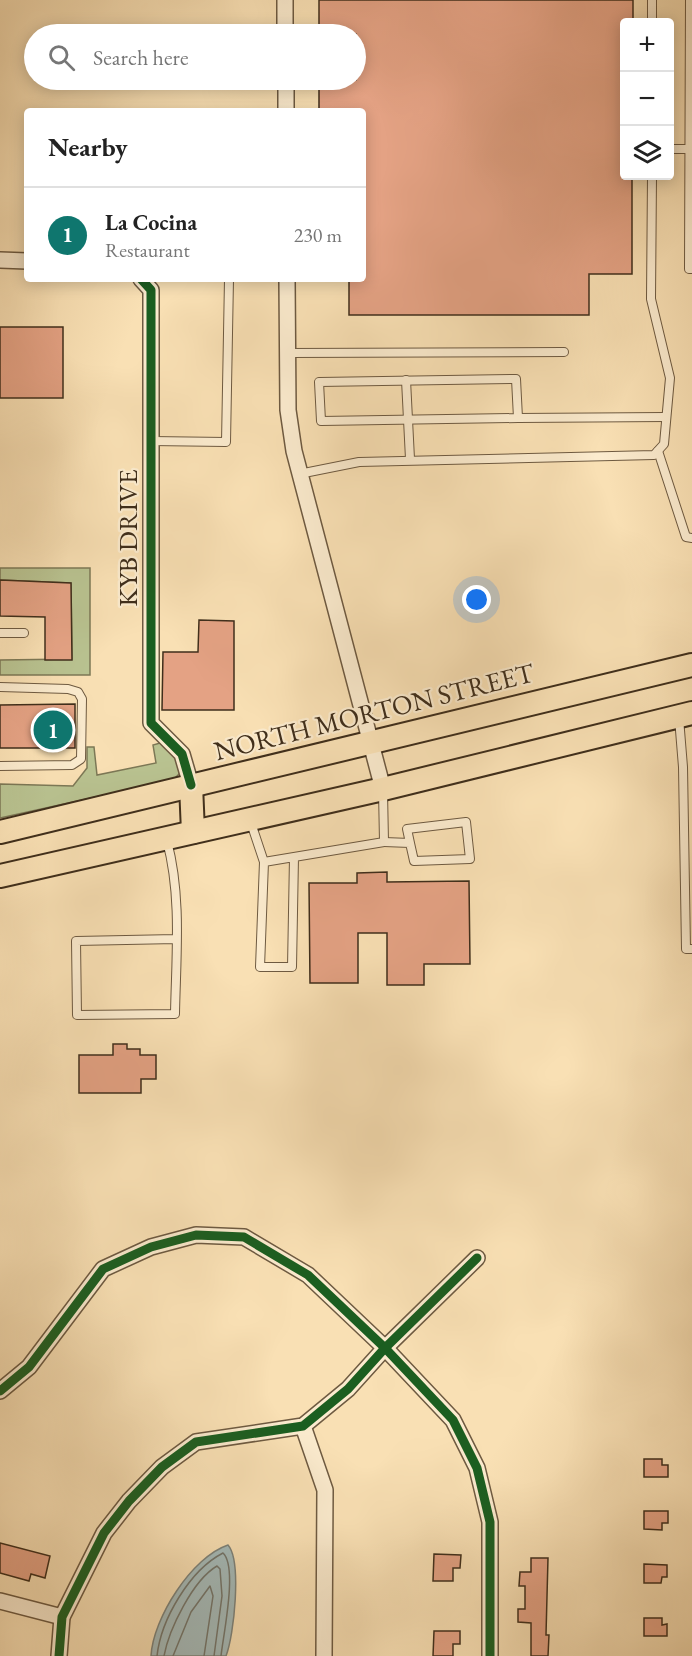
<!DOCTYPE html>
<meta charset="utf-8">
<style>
body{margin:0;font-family:"EB Garamond",serif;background:#f6f6f6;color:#222}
.controls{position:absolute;right:18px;top:18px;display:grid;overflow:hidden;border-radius:6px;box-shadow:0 3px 15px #0003}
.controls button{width:54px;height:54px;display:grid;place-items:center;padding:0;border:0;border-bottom:2px solid #e0e0e0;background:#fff;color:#222;font:30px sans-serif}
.you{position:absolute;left:477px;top:600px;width:21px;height:21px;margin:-15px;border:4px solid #fff;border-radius:50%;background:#1a73e8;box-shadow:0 0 0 9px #1a73e833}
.badge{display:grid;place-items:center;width:39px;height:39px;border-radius:50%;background:#0f766e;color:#fff;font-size:20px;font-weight:700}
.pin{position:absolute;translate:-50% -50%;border:3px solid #fff;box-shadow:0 2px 6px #0006}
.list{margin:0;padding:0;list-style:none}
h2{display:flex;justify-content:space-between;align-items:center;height:78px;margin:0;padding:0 24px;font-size:26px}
h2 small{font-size:20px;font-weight:400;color:#767676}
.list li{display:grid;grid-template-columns:39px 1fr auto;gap:18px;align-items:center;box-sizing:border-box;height:96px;padding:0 24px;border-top:2px solid #e0e0e0}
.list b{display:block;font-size:22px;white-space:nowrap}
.list p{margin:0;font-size:20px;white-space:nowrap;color:#767676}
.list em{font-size:20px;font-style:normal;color:#767676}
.icon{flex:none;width:33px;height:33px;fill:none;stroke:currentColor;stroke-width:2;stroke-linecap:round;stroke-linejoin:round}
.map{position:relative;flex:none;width:692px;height:1656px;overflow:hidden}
.search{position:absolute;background:#fff;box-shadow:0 3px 15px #0003;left:24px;top:24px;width:342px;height:66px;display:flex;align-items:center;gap:15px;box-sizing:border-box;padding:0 21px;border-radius:33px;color:#767676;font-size:22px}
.panel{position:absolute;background:#fff;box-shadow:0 3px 15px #0003;left:24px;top:108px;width:342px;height:174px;border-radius:6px}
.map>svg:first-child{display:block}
.green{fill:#b9c391;stroke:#7c7856;stroke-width:1.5}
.water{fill:#a4bab9;stroke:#7c827a;stroke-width:1.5}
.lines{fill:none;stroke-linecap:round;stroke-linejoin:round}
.shore{stroke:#72746a;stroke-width:1.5}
.building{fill:#e4a284;stroke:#3f2e1b;stroke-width:1.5}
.service-casing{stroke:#6e5a41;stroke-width:10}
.minor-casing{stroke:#6e5a41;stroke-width:18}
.primary-casing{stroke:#3f2e1b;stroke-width:26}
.service{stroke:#fbebce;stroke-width:8}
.minor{stroke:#fbebce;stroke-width:15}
.primary{stroke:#f9e0b4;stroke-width:22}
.cycleway-casing{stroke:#fbebce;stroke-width:13}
.cycleway{stroke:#1b5e20;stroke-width:9}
.labels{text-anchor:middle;stroke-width:4.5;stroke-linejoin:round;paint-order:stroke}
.street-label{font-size:27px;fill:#3f2e1b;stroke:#fbebce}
</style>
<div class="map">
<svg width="692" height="1656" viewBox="0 0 692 1656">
<rect width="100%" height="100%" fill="#f9e0b4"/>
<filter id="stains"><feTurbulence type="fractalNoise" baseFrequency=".00333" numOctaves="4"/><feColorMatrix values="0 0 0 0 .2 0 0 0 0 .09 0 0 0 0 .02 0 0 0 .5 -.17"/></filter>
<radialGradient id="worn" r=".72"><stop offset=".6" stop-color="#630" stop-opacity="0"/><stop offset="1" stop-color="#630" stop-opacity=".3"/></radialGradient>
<g class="green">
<path d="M0 568H90V675H0V660L72 659 71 583 0 580Z"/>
<path d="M160 743 180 758 182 771 173 780 0 818V784L73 786 87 768V747H94L97 775 156 763 153 745Z"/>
</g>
<path class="water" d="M228 1545C242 1561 234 1636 226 1656H151C153 1618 192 1557 228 1545Z"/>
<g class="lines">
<g class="shore">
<path d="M157 1656C161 1619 190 1570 223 1553 238 1567 223 1636 221 1656"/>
<path d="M164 1656C169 1629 193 1580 217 1566L220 1569 222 1596 214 1656"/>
<path d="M173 1656 191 1612 210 1586 213 1596 204 1656"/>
</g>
</g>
<g class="building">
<path d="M319 0H633V22H624V176H632V274H589V315H349V279H363V111H319V80H356V34H319Z"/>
<rect x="0" y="327" width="63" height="71"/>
<path d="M0 580 71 583 72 660H45V617L0 616Z"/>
<path d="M199 620 234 621V710H162L163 652H198Z"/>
<path d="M75 704V748H0V705Z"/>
<path d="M387 872V882L469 881 470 964H424V985H387V933H358V983H310L309 883H357V873Z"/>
<path d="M113 1044H127V1049H140V1055H156V1079H141V1093H79V1055H113Z"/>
<path d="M644 1459H662V1465H668V1477H644Z"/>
<path d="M644 1511H668V1523H662V1530L644 1529Z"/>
<path d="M0 1543 50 1556 45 1578 31 1574 29 1581 0 1573Z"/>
<path d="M434 1554 461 1555 460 1568H453V1581H433Z"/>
<path d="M531 1558H548L546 1635H549L548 1656H531V1623L518 1622V1609H525V1586H519L520 1572H531Z"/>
<path d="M644 1564 667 1565V1577H662L661 1583H644Z"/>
<path d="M644 1618H662V1625L667 1624V1636H644Z"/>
<path d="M434 1631H460V1644H453V1656H433Z"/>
</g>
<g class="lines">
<defs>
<g id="service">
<path d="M690 0 689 269H692"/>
<path d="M652 22V0"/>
<path d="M670 149H692"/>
<path d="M288 353 564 352"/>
<path d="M406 380 410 459"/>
<path d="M518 418 321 421 319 382 516 379 518 418 666 417"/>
<path d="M151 441 226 442 229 279"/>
<path d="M658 451 686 537 692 538"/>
<path d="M299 474 359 462 654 455 664 444 670 378 651 299 652 176"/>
<path d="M0 633H24"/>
<path d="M0 687 68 689 78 692 82 699 81 759 72 765 0 766"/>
<path d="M679 718 683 767 686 949H692"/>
<path d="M250 820 264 862"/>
<path d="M167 841C182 897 176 957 175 1014L77 1015 76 941 176 939"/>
<path d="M384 842 410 843 414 861 470 859 466 822 407 829 410 843"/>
<path d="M294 857 292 967H260L264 862 384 842 383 791"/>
</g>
<g id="minor">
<path d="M285 0V34"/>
<path d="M286 80V111"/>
<path d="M0 260 27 261"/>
<path d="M141 279 151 290V723L182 754 191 785"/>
<path d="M287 279 288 410 294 451 383 789"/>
<path d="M0 1391 29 1367 103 1269 151 1247 196 1235 244 1237 308 1275 385 1348 453 1420 477 1468 490 1522V1656"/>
<path d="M303 1426 325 1490 324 1656"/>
<path d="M0 1601 62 1617"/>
<path d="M59 1656 62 1617 104 1533 129 1501 162 1467 196 1442 303 1426 348 1389 385 1348 477 1258"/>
</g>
<g id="primary">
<path d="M191 785 193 832"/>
<path d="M0 832 692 665"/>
<path d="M0 876 383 789 692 713"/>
</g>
</defs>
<use href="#service" class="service-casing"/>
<use href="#minor" class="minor-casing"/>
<use href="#primary" class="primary-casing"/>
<use href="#service" class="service"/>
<use href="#minor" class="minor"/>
<use href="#primary" class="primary"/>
<defs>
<g id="cycleway">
<path d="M141 279 151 290V723L182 754 191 785"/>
<path d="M0 1391 29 1367 103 1269 151 1247 196 1235 244 1237 308 1275 385 1348 453 1420 477 1468 490 1522V1656"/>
<path d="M59 1656 62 1617 104 1533 129 1501 162 1467 196 1442 303 1426 348 1389 385 1348 477 1258"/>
</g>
</defs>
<use href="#cycleway" class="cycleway-casing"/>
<use href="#cycleway" class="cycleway"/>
</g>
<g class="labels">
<g class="street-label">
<text transform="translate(128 538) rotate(-90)" y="9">KYB DRIVE</text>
<text transform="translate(374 712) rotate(-14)" y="9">NORTH MORTON STREET</text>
</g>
</g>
<rect width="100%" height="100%" filter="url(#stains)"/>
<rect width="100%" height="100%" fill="url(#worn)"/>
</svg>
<div class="controls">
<button>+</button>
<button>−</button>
<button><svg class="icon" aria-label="layers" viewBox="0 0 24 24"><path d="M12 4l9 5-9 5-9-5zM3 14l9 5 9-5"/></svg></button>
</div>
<div class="you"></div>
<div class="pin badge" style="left:53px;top:730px">1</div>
<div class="search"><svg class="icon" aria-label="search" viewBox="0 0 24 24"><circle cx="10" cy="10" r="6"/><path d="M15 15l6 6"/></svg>Search here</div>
<section class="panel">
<h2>Nearby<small></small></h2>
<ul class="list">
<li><span class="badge">1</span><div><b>La Cocina</b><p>Restaurant</p></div><em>230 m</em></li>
</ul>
</section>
</div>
